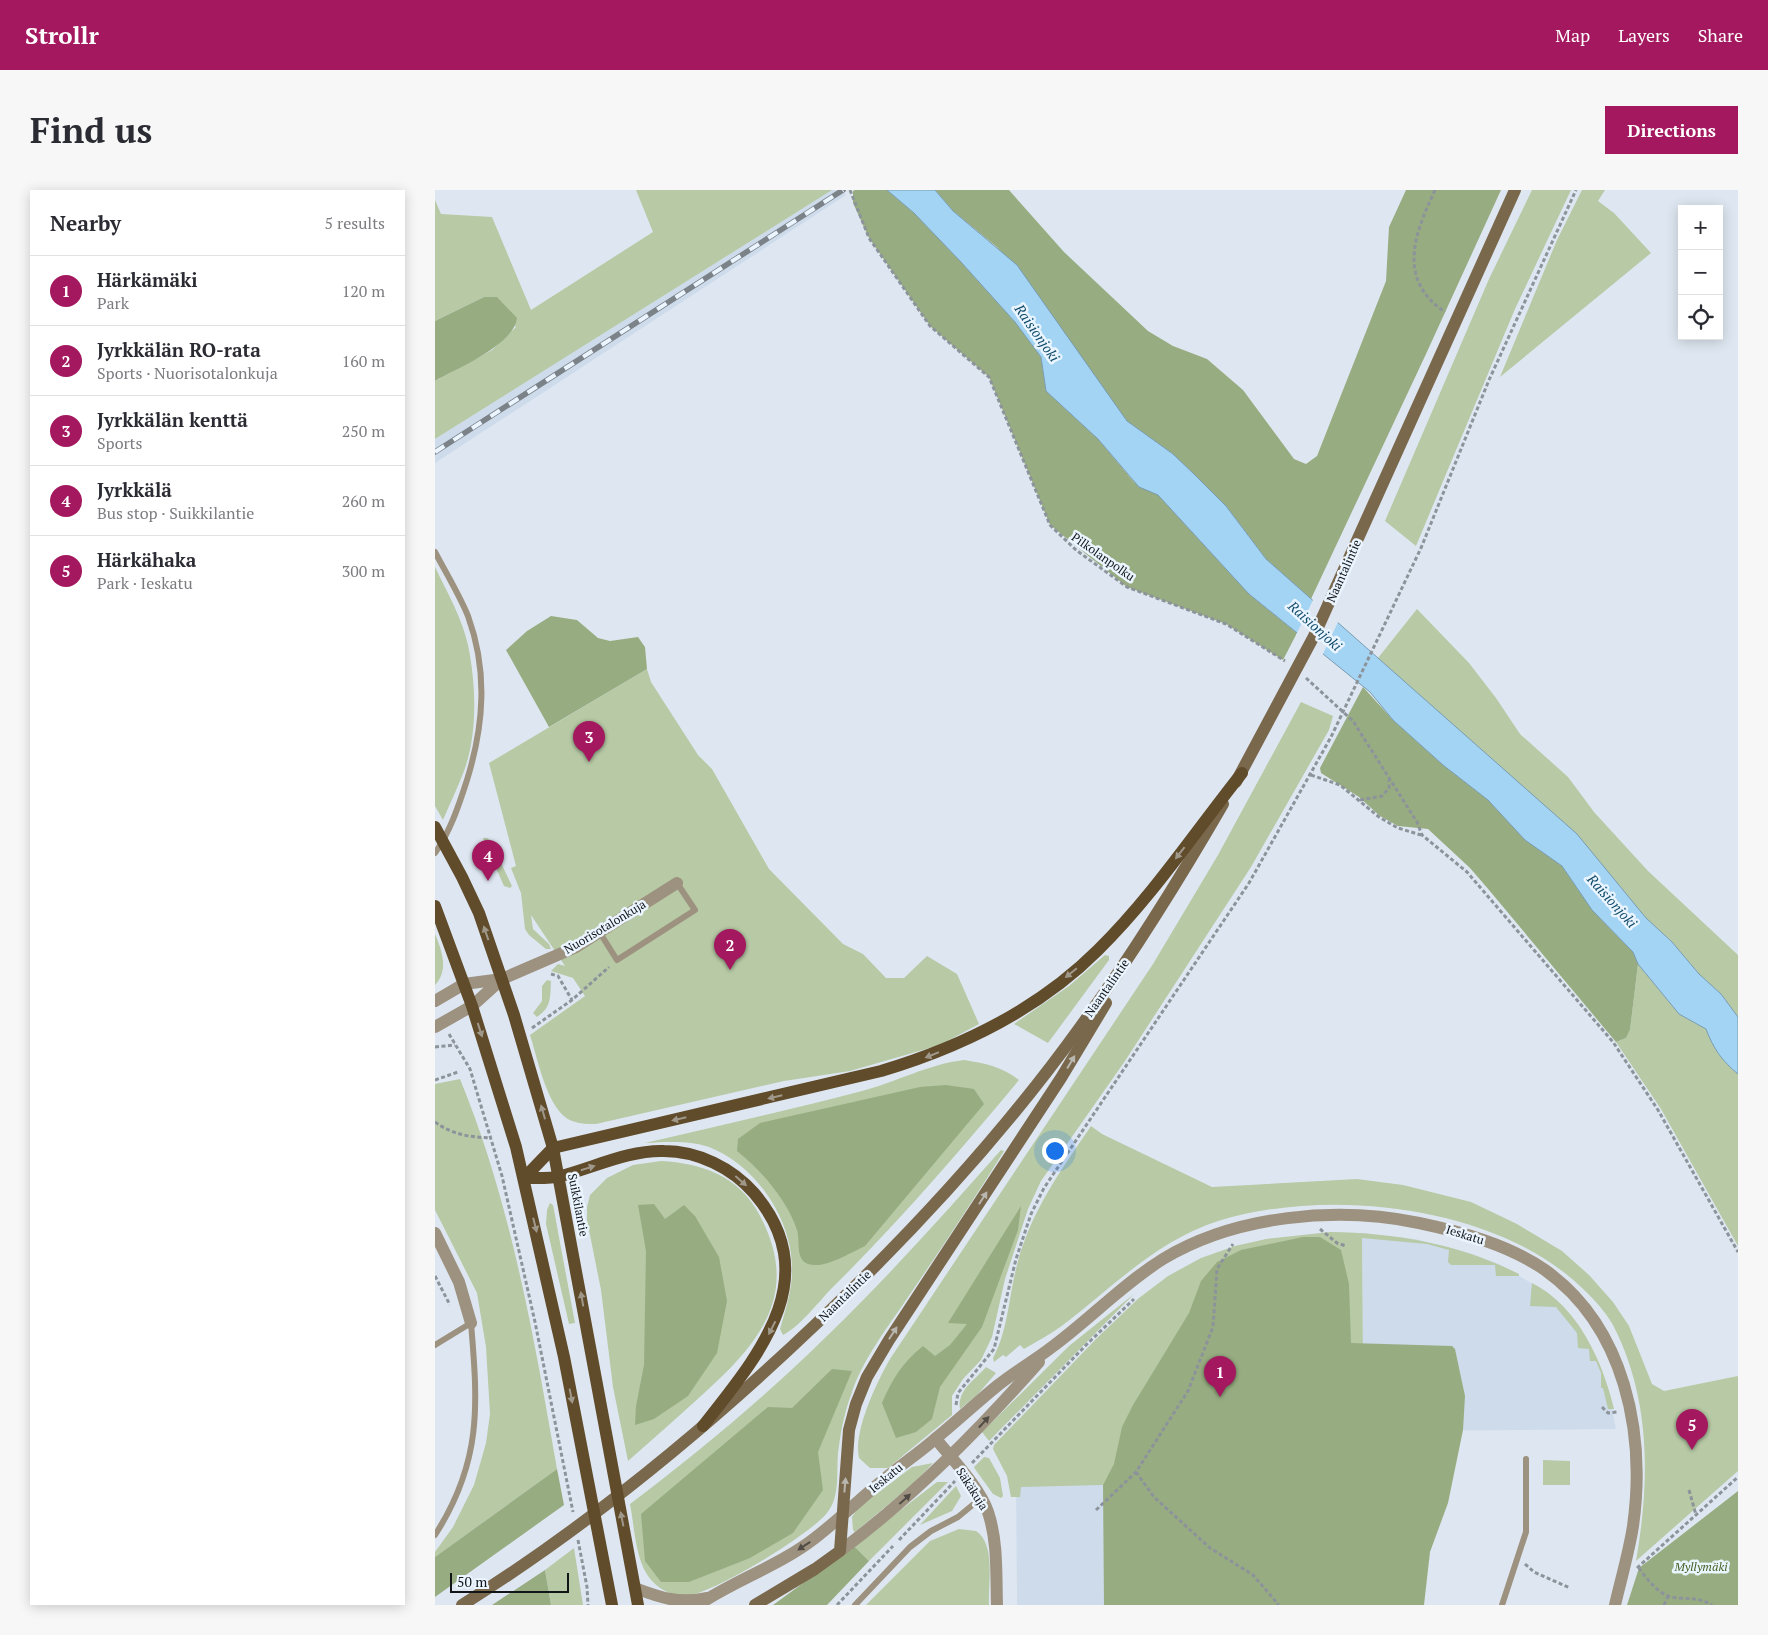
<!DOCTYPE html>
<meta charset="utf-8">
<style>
body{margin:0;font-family:"PT Serif",serif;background:#f7f7f7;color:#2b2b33}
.controls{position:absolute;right:15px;top:15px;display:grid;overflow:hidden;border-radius:0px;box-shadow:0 2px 12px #0003}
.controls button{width:45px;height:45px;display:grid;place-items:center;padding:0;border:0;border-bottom:1px solid #e1e1e2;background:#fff;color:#2b2b33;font:25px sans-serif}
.scale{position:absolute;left:15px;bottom:12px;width:119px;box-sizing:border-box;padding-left:5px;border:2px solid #121518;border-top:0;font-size:14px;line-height:18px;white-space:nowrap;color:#121518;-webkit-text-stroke:4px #ebf5ff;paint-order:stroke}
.you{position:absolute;left:619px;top:960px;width:18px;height:18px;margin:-12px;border:4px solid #fff;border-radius:50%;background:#1a73e8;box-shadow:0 0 0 8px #1a73e833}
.badge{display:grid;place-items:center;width:32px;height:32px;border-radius:50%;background:#a4185f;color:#fff;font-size:16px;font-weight:700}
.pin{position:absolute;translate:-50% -41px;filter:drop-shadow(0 1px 2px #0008)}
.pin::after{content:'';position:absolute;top:26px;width:18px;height:15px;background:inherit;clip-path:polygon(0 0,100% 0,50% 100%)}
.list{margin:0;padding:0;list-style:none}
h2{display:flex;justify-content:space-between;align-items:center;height:65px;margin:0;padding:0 20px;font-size:21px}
h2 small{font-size:16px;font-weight:400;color:#7c7c81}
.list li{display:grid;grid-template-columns:32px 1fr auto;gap:15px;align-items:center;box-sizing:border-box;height:70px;padding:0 20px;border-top:1px solid #e1e1e2}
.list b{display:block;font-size:19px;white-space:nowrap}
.list p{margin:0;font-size:16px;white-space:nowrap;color:#7c7c81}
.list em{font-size:16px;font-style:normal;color:#7c7c81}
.icon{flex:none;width:28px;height:28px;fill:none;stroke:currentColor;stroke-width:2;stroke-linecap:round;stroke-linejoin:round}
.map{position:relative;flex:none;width:1303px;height:1415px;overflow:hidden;border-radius:0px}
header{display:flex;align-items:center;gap:30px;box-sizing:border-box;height:70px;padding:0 25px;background:#a4185f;color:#fff}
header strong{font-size:24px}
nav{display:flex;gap:28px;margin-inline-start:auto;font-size:18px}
.intro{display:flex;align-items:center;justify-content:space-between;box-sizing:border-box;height:120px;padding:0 30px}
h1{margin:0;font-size:35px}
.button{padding:12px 22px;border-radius:0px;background:#a4185f;color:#fff;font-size:18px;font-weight:700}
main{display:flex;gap:30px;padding:0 30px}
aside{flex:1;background:#fff;border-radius:0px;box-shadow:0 2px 12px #0003}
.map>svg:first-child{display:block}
.built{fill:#cddbeb}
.green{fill:#b7c9a5}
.forest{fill:#97ad81}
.water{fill:#a4d4f3;stroke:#789bb1}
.pier{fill:#dee7f1}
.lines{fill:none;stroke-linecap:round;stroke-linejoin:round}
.path{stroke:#8c939a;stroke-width:3;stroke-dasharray:4 2.5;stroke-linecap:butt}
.lane{stroke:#9d917f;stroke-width:6}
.street{stroke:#9d917f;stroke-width:12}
.secondary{stroke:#7a684d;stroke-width:12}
.primary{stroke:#604b2a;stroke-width:12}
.rail-casing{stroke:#7b8288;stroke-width:5.5}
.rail{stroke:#ebf5ff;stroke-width:4;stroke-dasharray:11;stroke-linecap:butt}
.oneway{fill:#9f988a}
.oneway2{fill:#b8b6af}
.oneway3{fill:#514d46}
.labels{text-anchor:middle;stroke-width:5;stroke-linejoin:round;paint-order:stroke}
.street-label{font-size:12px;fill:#121518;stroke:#ebf5ff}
.park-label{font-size:12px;font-style:italic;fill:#456122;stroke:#ebf5ff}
.water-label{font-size:14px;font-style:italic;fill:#114c6a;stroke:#ebf5ff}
</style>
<header>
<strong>Strollr</strong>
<nav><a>Map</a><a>Layers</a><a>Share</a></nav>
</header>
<div class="intro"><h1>Find us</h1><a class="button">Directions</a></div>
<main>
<aside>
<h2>Nearby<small>5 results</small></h2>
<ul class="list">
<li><span class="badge">1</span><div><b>Härkämäki</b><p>Park</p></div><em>120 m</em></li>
<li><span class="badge">2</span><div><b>Jyrkkälän RO-rata</b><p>Sports · Nuorisotalonkuja</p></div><em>160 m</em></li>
<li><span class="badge">3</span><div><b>Jyrkkälän kenttä</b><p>Sports</p></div><em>250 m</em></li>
<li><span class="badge">4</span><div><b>Jyrkkälä</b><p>Bus stop · Suikkilantie</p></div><em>260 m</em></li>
<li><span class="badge">5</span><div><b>Härkähaka</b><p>Park · Ieskatu</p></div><em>300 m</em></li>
</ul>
</aside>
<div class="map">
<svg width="1303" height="1415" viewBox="0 0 1303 1415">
<rect width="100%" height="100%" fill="#dee7f1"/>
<g class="built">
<path d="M397 0H407L411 5 0 273V249Z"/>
<path d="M927 1043 980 1049 1031 1062 1064 1074 1103 1097 1120 1111 1159 1163 1174 1203 1181 1239 977 1241 928 1174Z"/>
<path d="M684 1288 685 1415H582L581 1289Z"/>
</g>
<g class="green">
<path d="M201 0H397L0 249V191L57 160 81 137 49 107 0 131V10L6 24 57 27 96 120 218 42Z"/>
<path d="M1097 0H1136L1080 119 981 356 950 331 1054 89Z"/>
<path d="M1147 0H1170L1163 11 1179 23 1216 63 1065 187 1122 50Z"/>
<path d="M0 377C12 402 27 428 33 455 41 494 43 543 29 581 23 597 15 613 8 630L0 616Z"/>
<path d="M982 419 1034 473 1061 508 1085 544 1133 587 1159 622 1213 681 1303 765V827L1286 804 1264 784 1237 752 1211 728 1180 693 943 468Z"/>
<path d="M212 479 216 492 263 565 277 579 334 679 408 754 428 764 451 788H469L492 766 522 784 544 834 505 855 415 881 349 891 161 934C153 934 145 934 137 931 112 921 103 869 95 845L150 806 138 788 116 781 123 774 130 776 96 725 98 739 114 754 116 759H111L94 745 90 739 86 703 76 678 81 676 54 573Z"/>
<path d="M866 512 898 526 894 540 816 677 690 871 606 991 593 1019 570 1089 557 1147 546 1170 528 1189 517 1206V1225L453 1278H435L424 1268C418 1241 442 1192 455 1169L718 774 783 665Z"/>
<path d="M48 648H52L55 650 77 696 75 698 69 696Z"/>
<path d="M0 744C7 761 14 780 0 795Z"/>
<path d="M670 765 674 766V770L613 853 579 834 634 796Z"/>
<path d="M1203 774 1244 824 1271 839C1278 858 1287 871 1303 884V1056L1226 919 1181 852 1191 848 1195 840Z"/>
<path d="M112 790 116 791C115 807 117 817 102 827L98 823 107 811V796Z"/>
<path d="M529 870C549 873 568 877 584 890 524 962 462 1034 395 1100 383 1113 364 1137 348 1145L345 1139C351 1118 358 1098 357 1076 356 1027 320 975 274 957 254 950 230 952 210 953 282 936 355 920 427 901 461 892 494 874 529 870Z"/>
<path d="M25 889C76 1013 99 1147 122 1279L0 1367V1362L18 1337 39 1295 51 1253 55 1224 51 1157 42 1103 0 1020V894Z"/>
<path d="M656 936 667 944 777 997 922 989 968 995 1036 1012 1082 1034 1127 1061 1154 1085 1178 1112 1194 1136 1217 1194 1229 1201 1303 1186V1281L1201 1371C1215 1291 1216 1209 1178 1135 1170 1121 1157 1107 1146 1097 1060 1015 893 997 783 1031 721 1051 678 1097 628 1135 616 1144 602 1151 589 1159L585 1155 571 1167 568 1165 559 1172 558 1168C573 1141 574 1105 582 1075 595 1023 626 980 656 936Z"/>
<path d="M566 960 569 961C538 1011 506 1059 473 1107 453 1137 427 1170 416 1205 410 1221 406 1239 404 1256 400 1277 407 1305 392 1323 373 1346 283 1400 253 1406 242 1408 227 1401 219 1393 200 1375 200 1339 195 1314 264 1262 331 1206 393 1145 454 1086 510 1023 566 960Z"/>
<path d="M226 971C266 973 304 986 324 1024 367 1103 325 1153 267 1205 243 1227 218 1249 193 1271L178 1197 166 1100 152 1030V1017L155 1005 172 988 198 975Z"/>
<path d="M115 1013 118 1015 140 1133 134 1134 111 1034 112 1020Z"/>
<path d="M895 1042C962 1043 1024 1054 1084 1084V1086H1061L1060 1075H1016L1013 1072 1014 1060 992 1054 927 1048 928 1174 672 1289 668 1295 586 1297 585 1307H576L572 1286 558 1259 559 1255 662 1148 704 1108 733 1086 766 1068 800 1056 831 1049Z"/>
<path d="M1097 1093C1143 1116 1168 1172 1179 1219H1173L1168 1198H1166V1183L1161 1171H1155L1154 1159 1143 1158 1142 1143 1121 1117 1095 1116Z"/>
<path d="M699 1104 554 1251 547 1242 634 1156Z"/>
<path d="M551 1177 561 1183 543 1204 525 1219C522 1200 540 1190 551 1177Z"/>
<path d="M549 1267 554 1268 565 1288 568 1306 566 1308 558 1304 540 1279 539 1277Z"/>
<path d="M1108 1270 1135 1271V1295H1108Z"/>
<path d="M498 1273 478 1294 420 1342 418 1340 417 1327 423 1318 477 1277Z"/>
<path d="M502 1292H513L434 1371 419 1356Z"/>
<path d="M521 1296 526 1306 517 1321 485 1335Z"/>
<path d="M524 1339 541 1341C561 1354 553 1394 554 1415H431L495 1351Z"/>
<path d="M139 1358 148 1415H116L110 1380Z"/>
</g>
<g class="forest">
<path d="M420 0H452L479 23 526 72 580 132 606 167 611 201 663 249 699 292 723 305 814 404 862 443 848 470 791 434 692 397 615 335 554 187 495 136 434 48 418 13V1Z"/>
<path d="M500 0H574L629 62 713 141 738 156 772 169 808 200 859 269 871 274 882 266 951 91 954 37 971 0H1066L991 164 876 409 831 369 791 316 738 264 692 231 563 58 518 21Z"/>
<path d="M49 107H62L82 128C79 155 23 178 0 191V131Z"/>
<path d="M116 426 142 430 163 448 175 451 203 447 210 457 212 479 114 537 71 460 92 441Z"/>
<path d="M928 497 958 530 1008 575 1053 610 1090 650 1127 676 1157 720 1198 762 1203 774 1195 840 1191 848 1181 852 1054 700 1035 678 993 639 963 636 945 626 924 607 886 583 885 578Z"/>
<path d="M511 895 539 899 549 914 430 1056C417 1062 394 1076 380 1075 358 1075 366 1052 362 1040 352 1010 326 980 302 961L303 949 325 933 485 897Z"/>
<path d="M219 1014 230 1029 249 1015 260 1026 284 1067 292 1111 282 1163 253 1206 219 1229 200 1235 201 1216 209 1175 211 1061 203 1015Z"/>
<path d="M586 1016 583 1040 547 1137 505 1197 497 1229 481 1242 461 1248 447 1213C457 1189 468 1172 488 1156L500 1166 515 1155 532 1134 513 1133Z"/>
<path d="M868 1047H885L906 1060 914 1094 916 1153 1017 1156 1020 1159 1030 1206 1028 1240 1013 1313 995 1362 989 1415H669L668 1295 679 1274 687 1237 698 1215 754 1123 766 1091 782 1072 806 1060Z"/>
<path d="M397 1179 417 1181 383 1262 388 1300 358 1343 315 1368 254 1392H226L210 1371 206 1324 333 1217 357 1218Z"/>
<path d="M122 1279 129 1315 0 1407V1367Z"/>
<path d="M1303 1301V1415H1192L1204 1378Z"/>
<path d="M419 1356 434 1371 392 1415H338Z"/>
<path d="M110 1380 116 1415H57Z"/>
</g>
<path class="water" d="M452 0H500L518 21 582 75 692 231 738 264 761 286 791 316 831 369 1142 644 1211 728 1237 752 1264 784 1286 804 1303 827V884C1287 871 1278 858 1271 839L1244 824 1203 774 1198 762 1157 720 1127 676 1090 650 1053 610 1008 575 958 530 935 502 814 404 723 305 704 297 663 249 611 201 606 167 580 132 526 72 479 23Z"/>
<path class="pier" d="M879 408 904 430 887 466 861 445Z"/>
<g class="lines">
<g class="path">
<path d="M415 0 434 48 495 136 554 187 615 335 641 360 692 397 791 434 850 471"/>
<path d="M1000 0C980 43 961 89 1010 122"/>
<path d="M871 488 918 531 982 632 987 645 1032 682 1178 852 1223 920 1303 1062"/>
<path d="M876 585 905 595 944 627 963 638 986 645"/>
<path d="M925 610 947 606 954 598V590"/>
<path d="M116 784 123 786 137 810"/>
<path d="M97 838 137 810 174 777"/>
<path d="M14 844 35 879 67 986 100 1132 138 1322"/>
<path d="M0 857 20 855"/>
<path d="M0 890 23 882"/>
<path d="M0 932C18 945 35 947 56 948"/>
<path d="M885 1039 902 1053 911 1056"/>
<path d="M0 1086 15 1115"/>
<path d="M521 1215 523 1203 559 1159 581 1069 596 1024 609 998 814 693 896 547 986 358 1054 190 1141 0"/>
<path d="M1167 1217 1173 1223 1182 1222"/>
<path d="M537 1273 653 1153 699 1109"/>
<path d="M701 1282 719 1307 775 1358 818 1385 843 1414 842 1415"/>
<path d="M1254 1300 1261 1325"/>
<path d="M661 1320 701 1282 753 1201 778 1137 782 1079 798 1054"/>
<path d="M143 1350 152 1397 153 1415"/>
<path d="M464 1350 520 1291"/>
<path d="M1090 1374 1099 1382 1135 1398"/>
<path d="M1202 1378 1303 1287"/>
<path d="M1204 1378C1211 1388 1221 1401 1233 1406 1248 1411 1261 1405 1277 1415"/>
<path d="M402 1415 458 1356"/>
<path d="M1229 1415 1233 1406"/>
</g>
<g class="lane">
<path d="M0 362C11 383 24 404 33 426 53 481 49 535 32 590 24 615 15 642 0 663"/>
<path d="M165 743 182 770 260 720 242 693"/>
<path d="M0 1155 36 1133C43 1216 47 1272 0 1345"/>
<path d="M420 1415 475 1357 496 1341 523 1327 546 1308"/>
<path d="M1067 1415 1091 1342V1269"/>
</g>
<g class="street">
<path d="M0 811 29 794 67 789 141 757 242 693"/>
<path d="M0 837 37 816 67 789"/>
<path d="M0 1043 24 1092 36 1133"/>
<path d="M501 1249C517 1269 545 1298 553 1322 563 1352 561 1384 562 1415"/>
<path d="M405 1361C479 1306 543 1241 604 1172"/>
<path d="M200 1398C226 1408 244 1414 271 1408"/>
<path d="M263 1415C300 1390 344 1376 380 1348 403 1330 424 1310 447 1291 464 1276 483 1264 500 1249 521 1232 541 1213 562 1196 579 1182 599 1171 617 1157 655 1129 688 1094 728 1069 801 1025 902 1016 984 1033 1027 1042 1074 1055 1110 1080 1190 1137 1211 1243 1198 1336 1194 1362 1186 1389 1180 1415"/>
</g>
<g class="secondary">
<path d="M801 592 879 446 1080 0"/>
<path d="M27 1415C155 1335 273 1237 382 1133 478 1042 569 943 646 836 698 764 744 690 788 614"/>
<path d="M320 1415 380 1379 405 1361 414 1240 421 1214 432 1187 454 1150 626 888 671 813"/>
</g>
<g class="primary">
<path d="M0 637 27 687 44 723 79 825 118 958 203 1415"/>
<path d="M0 716 37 816 81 957 129 1167 177 1415"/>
<path d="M89 988 118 958 446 881C526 857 603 820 663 760 717 707 760 642 807 583"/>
<path d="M89 988C101 988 115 989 126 986 160 977 194 960 229 961 263 961 297 978 319 1003 392 1088 322 1167 268 1236"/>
</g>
<defs>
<path id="rail" d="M0 262 408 0"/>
</defs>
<use href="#rail" class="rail-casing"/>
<use href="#rail" class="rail"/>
</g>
<defs><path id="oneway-solid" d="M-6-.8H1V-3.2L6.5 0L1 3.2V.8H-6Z" transform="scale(1.25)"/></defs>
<g class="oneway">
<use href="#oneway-solid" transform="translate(745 663) rotate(128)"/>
<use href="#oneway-solid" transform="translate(51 743) rotate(-109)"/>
<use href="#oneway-solid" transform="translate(636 783) rotate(141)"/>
<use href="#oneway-solid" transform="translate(45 840) rotate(72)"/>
<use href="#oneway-solid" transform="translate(497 865) rotate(158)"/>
<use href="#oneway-solid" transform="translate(340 907) rotate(167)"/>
<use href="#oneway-solid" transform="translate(108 922) rotate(-106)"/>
<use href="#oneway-solid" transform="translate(244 929) rotate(167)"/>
<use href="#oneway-solid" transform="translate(153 978) rotate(-17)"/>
<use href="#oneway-solid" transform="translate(306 991) rotate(41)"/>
<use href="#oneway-solid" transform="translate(100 1035) rotate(76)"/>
<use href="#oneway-solid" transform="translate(147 1109) rotate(-100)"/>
<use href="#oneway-solid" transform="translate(337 1138) rotate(117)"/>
<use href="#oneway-solid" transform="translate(136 1206) rotate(79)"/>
<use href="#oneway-solid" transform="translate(187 1329) rotate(-101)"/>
</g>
<g class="oneway2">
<use href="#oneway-solid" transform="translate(636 872) rotate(-59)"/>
<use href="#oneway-solid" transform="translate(548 1008) rotate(-57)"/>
<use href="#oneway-solid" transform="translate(458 1143) rotate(-57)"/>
<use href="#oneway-solid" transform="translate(410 1295) rotate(-85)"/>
</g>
<g class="oneway3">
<use href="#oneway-solid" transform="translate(549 1232) rotate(-47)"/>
<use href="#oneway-solid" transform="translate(470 1309) rotate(-42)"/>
<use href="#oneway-solid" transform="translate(369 1356) rotate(147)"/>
</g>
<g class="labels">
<g class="street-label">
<text transform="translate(668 367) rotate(35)" y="4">Pilkolanpolku</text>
<text transform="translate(909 381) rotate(-66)" y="4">Naantalintie</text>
<text transform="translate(170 737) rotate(-31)" y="4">Nuorisotalonkuja</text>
<text transform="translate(672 798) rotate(-55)" y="4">Naantalintie</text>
<text transform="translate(143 1015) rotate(79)" y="4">Suikkilantie</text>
<text transform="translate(1030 1045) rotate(17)" y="4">Ieskatu</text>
<text transform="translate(410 1106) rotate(-44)" y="4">Naantalintie</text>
<text transform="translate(451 1288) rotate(-39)" y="4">Ieskatu</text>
<text transform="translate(537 1299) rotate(57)" y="4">Säkäkuja</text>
</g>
<g class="park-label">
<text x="1266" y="1381">Myllymäki</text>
</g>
<g class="water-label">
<text transform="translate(602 143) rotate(55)" y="5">Raisionjoki</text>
<text transform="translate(880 436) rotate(42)" y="5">Raisionjoki</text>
<text transform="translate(1177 711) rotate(48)" y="5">Raisionjoki</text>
</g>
</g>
</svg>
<div class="controls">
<button>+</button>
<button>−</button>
<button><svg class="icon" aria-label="locate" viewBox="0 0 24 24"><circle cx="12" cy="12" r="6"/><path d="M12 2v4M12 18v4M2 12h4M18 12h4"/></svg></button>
</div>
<div class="scale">50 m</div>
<div class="you"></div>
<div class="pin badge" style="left:785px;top:1207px">1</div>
<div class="pin badge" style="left:295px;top:780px">2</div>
<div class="pin badge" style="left:154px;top:572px">3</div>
<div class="pin badge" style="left:53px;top:691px">4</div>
<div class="pin badge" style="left:1257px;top:1260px">5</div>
</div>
</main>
